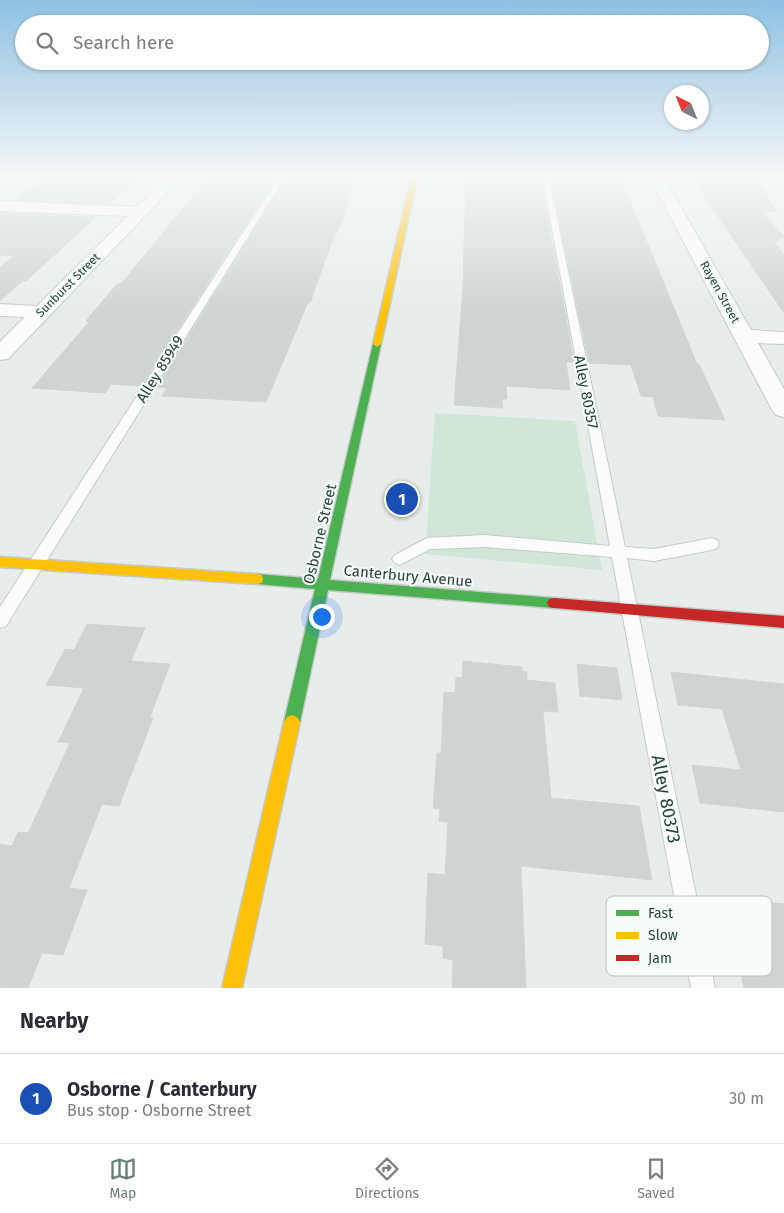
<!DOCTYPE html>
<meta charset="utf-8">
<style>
body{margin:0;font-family:"Fira Sans",sans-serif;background:#f2f2f3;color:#2b2b33}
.compass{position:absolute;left:664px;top:85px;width:45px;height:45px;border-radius:50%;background:#fff;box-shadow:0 1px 4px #0004;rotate:317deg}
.you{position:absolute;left:321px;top:616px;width:18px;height:18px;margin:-12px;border:4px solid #fff;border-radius:50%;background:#1a73e8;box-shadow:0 0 0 8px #1a73e833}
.badge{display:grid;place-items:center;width:32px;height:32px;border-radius:50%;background:#697e78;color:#fff;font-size:16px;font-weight:700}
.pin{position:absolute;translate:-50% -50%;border:2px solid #fff;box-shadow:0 1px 5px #0006}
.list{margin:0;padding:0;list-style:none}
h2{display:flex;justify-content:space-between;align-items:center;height:65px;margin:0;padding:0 20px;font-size:21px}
h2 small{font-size:16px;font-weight:400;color:#7c7c81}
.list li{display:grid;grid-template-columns:32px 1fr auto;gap:15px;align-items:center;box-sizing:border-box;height:90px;padding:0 20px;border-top:1px solid #e1e1e2}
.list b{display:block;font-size:19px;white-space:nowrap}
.list p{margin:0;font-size:16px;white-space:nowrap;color:#7c7c81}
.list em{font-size:16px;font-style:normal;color:#7c7c81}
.icon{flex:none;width:28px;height:28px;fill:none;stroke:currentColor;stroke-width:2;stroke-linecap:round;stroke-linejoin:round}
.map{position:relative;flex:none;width:784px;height:988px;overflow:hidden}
.search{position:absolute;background:#fff;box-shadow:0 1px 4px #0004;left:15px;right:15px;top:15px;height:55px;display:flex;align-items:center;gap:12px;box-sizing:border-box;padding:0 18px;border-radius:28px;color:#7c7c81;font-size:19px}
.sheet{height:155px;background:#fff}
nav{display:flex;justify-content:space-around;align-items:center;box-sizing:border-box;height:70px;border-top:1px solid #e1e1e2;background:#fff;font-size:14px;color:#7c7c81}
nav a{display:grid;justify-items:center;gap:2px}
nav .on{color:#697e78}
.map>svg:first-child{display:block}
.green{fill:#d1e6d8}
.building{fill:#cfd4d2;stroke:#d1d6d4}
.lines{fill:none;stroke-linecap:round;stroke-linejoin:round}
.lane-casing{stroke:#c5cac8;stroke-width:2}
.street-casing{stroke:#c5cac8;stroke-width:2}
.fast-casing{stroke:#c3cbc8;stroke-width:3}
.slow-casing{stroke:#c3cbc8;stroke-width:3}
.jam-casing{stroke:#c3cbc8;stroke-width:3}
.lane{fill:#fcfcfc;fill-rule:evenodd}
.street{fill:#fcfcfc;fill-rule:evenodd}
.fast{fill:#4caf50;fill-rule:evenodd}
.slow{fill:#ffc107;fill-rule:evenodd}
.jam{fill:#c62828;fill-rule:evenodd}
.labels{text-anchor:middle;stroke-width:4;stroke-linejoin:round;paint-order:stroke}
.far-street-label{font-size:12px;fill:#24423a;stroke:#f7fbf9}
.street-label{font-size:15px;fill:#24423a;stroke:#f7fbf9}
.near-street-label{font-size:18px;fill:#24423a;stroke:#f7fbf9}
.key{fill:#f7fbf9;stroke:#b8c4c0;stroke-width:1}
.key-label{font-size:14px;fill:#24423a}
</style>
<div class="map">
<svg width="784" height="988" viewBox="0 0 784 988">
<rect width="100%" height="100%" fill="#e8edeb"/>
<path class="green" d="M435 413 575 421 602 570 425 554Z"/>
<g class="building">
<path d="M50 174H131L129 176H140L110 204 14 200Z"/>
<path d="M211 174H279L141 386 111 384 105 393 32 388 89 322 86 321 117 284H121Z"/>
<path d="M289 174H355L353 178H356L347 201H350L337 233H335L310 303 308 302 266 402 162 396 167 388 157 387Z"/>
<path d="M466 174 540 175 574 362H566L570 390 506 386 507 399H502L503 408 454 405 463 288Z"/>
<path d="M590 174H619L697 364H699L725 420 658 416 653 397 641 396 631 365 589 363 550 175 591 177Z"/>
<path d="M703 174H754L777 212 762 211 784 237 778 238 780 240H774L784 255V313L694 181H709Z"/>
<path d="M0 213 96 217 26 281H22L0 301V267L14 256 0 255Z"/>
<path d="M87 624 145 628 131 661 170 664 150 717 153 718 119 806 102 804 69 888 87 890 63 955 42 953 28 988H0V844L12 846 18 832 28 833 70 743 58 742 84 688 46 685 65 649 74 650Z"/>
<path d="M463 661 522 667V671L527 672V680L555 683 558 712 543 711 551 798 639 806 652 880 521 866 526 988H452L453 960 443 958V946L425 944 428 873 445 875 448 822 439 821 440 809 433 808 437 753H441L444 692 455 693 456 677 462 678Z"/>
<path d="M577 664 617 668 622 700 580 696Z"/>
<path d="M671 672 784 684V812L700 803 692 765 741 770 722 709 678 705Z"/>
<path d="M723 897 784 904V988H744Z"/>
</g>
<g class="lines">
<defs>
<g id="lane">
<path d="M281 174H287L6 626 0 628V607Z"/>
<path d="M542 174H548L625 547 654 549 712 538 717 540 719 544 717 548 712 550 654 561 627 558 715 988H691L612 557 485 547 430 549 400 565 395 563 392 559 395 555 427 538 485 535 610 546Z"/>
</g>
<g id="street">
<path d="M170 174H185L8 359 0 360V342L25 317 0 316V304L37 306 128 216 0 211V201L137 207Z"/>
<path d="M648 174H662L751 330 784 332V344L758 343 784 389V417L776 415 772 410Z"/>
</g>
<path id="fast" d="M377 341 381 344 330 580 554 598 559 599 561 603 559 607 554 608 328 590 300 722 297 727 292 729 287 727 284 722 315 589 257 584 252 583 251 579 252 575 257 574 318 579 373 344Z"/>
<g id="slow">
<path d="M412 174H418L381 344 377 347 373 344Z"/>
<path d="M0 557 257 574 262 575 263 579 262 583 257 584 0 567Z"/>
<path d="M292 715 297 717 300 722 242 988H222L284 722 287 717Z"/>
</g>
<path id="jam" d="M554 598 784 616V628L554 608 549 607 547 603 549 599Z"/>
</defs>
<use href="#lane" class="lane-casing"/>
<use href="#street" class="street-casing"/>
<use href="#fast" class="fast-casing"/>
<use href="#slow" class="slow-casing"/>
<use href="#jam" class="jam-casing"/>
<use href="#lane" class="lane"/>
<use href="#street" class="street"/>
<use href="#fast" class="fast"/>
<use href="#slow" class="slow"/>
<use href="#jam" class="jam"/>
</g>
<linearGradient id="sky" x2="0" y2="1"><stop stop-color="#8fc1e3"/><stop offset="0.56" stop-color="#f5f7f6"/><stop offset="1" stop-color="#f5f7f6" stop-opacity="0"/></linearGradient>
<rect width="784" height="312" fill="url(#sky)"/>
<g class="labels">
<g class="far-street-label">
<text transform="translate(68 285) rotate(-45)" y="4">Sunburst Street</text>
<text transform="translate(720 292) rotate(61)" y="4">Rayen Street</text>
</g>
<g class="street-label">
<text transform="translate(160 369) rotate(-58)" y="5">Alley 85949</text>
<text transform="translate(586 392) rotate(79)" y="5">Alley 80357</text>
<text transform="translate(320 534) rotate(-77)" y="5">Osborne Street</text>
<text transform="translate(408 576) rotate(5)" y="5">Canterbury Avenue</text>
</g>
<g class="near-street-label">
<text transform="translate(666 799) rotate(79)" y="6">Alley 80373</text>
</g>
</g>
<rect x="606" y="896" width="166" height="80" rx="8" class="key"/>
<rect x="616" y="910" width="23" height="6" fill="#4caf50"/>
<rect x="616" y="932" width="23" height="7" fill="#ffc107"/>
<rect x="616" y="955" width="23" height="6" fill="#c62828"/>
<g class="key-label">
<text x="648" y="918">Fast</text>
<text x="648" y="940">Slow</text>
<text x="648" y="963">Jam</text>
</g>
</svg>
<svg class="compass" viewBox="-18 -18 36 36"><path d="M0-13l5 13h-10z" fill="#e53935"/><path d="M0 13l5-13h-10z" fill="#7c7c81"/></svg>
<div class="you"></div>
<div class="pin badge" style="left:402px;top:499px;background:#1a4fb4">1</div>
<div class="search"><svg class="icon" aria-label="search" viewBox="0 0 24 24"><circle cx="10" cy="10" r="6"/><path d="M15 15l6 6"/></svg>Search here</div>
</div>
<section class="sheet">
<h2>Nearby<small></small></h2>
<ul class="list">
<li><span class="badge" style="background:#1a4fb4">1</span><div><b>Osborne / Canterbury</b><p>Bus stop · Osborne Street</p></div><em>30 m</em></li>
</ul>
</section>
<nav>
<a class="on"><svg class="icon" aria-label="map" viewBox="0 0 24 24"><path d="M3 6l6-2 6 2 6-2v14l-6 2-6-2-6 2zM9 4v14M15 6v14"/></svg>Map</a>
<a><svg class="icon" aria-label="directions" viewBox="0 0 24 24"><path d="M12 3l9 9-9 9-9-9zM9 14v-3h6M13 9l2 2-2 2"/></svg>Directions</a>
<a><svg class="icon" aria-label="saved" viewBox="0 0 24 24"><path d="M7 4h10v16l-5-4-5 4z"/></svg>Saved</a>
</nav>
